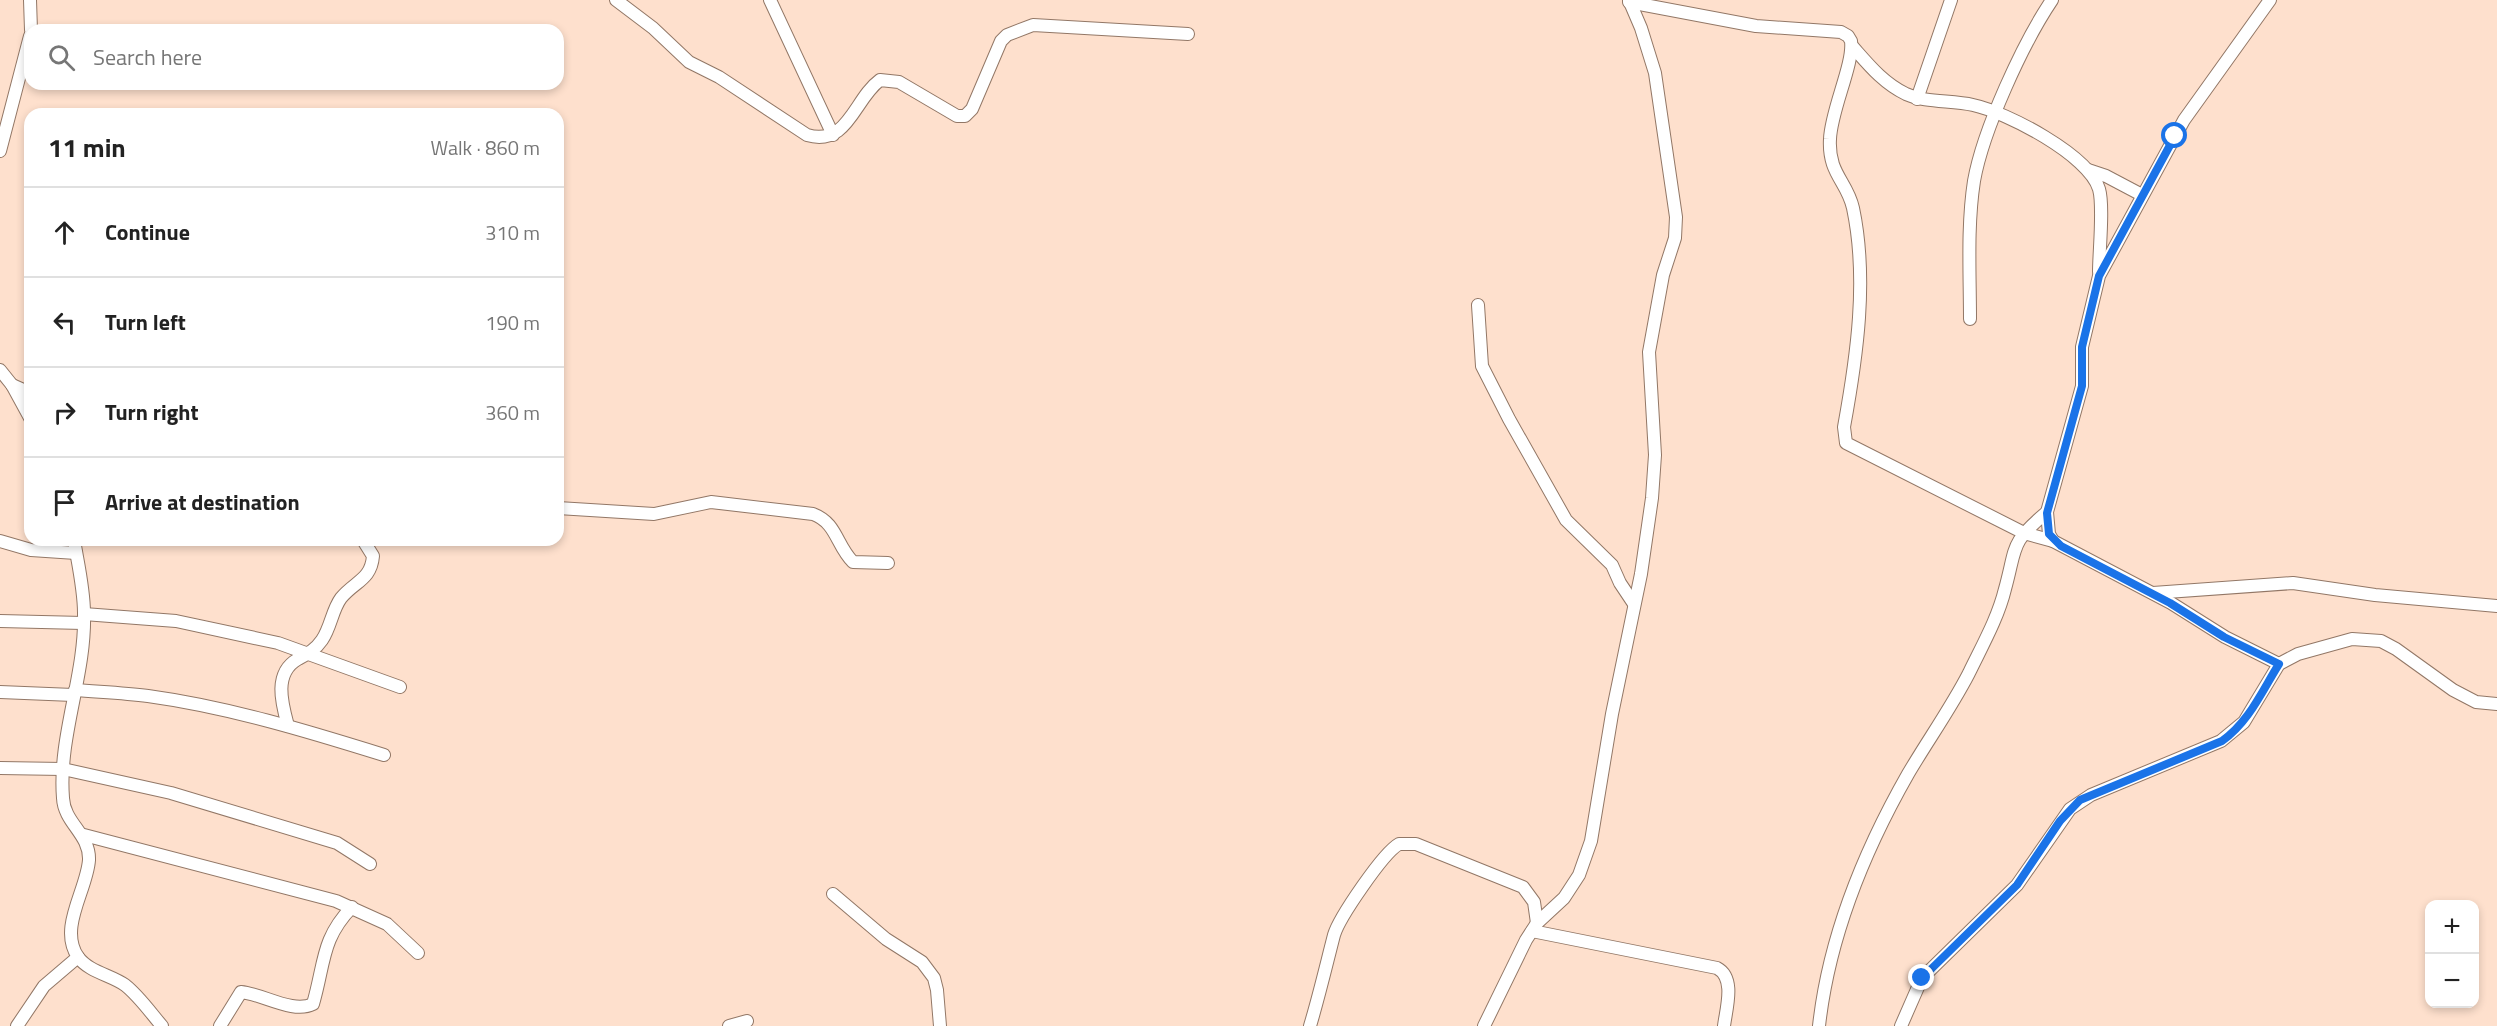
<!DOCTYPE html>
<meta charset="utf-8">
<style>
body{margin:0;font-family:"Titillium Web",sans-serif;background:#f2f2f2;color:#222}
.controls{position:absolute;right:18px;bottom:18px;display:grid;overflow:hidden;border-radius:12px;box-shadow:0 3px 9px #0003}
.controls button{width:54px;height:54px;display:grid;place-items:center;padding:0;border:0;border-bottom:2px solid #e0e0e0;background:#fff;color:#222;font:30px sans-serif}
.stop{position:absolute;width:18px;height:18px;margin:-14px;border:4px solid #1a73e8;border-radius:50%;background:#fff}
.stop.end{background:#1a73e8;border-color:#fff;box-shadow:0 2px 6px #0008}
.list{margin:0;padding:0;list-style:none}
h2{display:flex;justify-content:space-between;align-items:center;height:78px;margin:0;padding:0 24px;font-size:26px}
h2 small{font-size:20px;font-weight:400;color:#767676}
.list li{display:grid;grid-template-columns:39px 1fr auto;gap:18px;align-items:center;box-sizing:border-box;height:90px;padding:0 24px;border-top:2px solid #e0e0e0}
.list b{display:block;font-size:22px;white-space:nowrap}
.list em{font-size:20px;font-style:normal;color:#767676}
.icon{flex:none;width:33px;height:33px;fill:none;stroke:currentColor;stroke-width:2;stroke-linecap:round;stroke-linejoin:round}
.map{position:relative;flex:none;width:2497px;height:1026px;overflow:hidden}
.search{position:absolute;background:#fff;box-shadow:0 3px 9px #0003;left:24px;top:24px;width:540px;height:66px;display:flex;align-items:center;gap:15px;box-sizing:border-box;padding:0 21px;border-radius:18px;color:#767676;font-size:22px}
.panel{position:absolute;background:#fff;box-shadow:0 3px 9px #0003;left:24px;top:108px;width:540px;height:438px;border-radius:18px}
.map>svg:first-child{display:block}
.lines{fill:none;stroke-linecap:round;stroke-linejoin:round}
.minor-casing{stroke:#927766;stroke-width:14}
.minor{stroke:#fff;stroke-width:12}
.route{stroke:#1a73e8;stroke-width:8}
</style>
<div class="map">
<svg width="2497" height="1026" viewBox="0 0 2497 1026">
<rect width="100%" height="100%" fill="#fee0cd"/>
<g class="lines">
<defs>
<g id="minor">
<path d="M30 0 31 30"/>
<path d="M616 0 653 28 689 62 719 77 807 135C848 147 854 99 880 80L899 82 957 116H965L972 109 1001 41 1007 35 1033 25 1188 34"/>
<path d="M770 0 833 135"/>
<path d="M1629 2 1756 26 1841 32 1848 36 1851 41C1854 64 1831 110 1830 139 1828 174 1847 181 1853 208 1868 279 1857 356 1844 427L1846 443 2024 533 2053 541 2171 603 2225 637 2279 664"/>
<path d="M1852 46C1868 64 1883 83 1906 94 1926 103 1951 100 1973 105 2006 112 2089 155 2099 189 2104 206 2099 252 2099 272"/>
<path d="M1917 99 1951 0"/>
<path d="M0 151 30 36"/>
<path d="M2088 170 2106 176 2142 195"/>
<path d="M1478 305 1482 366 1509 419 1566 520 1612 565 1620 583 1634 604"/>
<path d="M1970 319C1970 274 1967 226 1974 181 1983 130 2023 43 2052 0"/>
<path d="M0 370 12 385 30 418"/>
<path d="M12 385 30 393"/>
<path d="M558 508 654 514 711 502 813 514C837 523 836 545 853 562L888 563"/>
<path d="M74 540C78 564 84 589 84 613 86 675 58 736 63 798 64 823 90 834 89 860 87 890 58 928 78 957 89 972 111 975 125 985 139 996 150 1012 162 1026"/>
<path d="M0 541 31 550 76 553"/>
<path d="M2053 541 2049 534 2047 512 2082 386V347L2099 276 2184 120 2270 0"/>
<path d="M2153 593 2293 583 2375 595 2497 606"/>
<path d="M84 614 176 621 278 643 400 687"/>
<path d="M0 621 83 623"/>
<path d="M75 690C99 692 124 693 148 696 228 707 307 731 384 755"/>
<path d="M0 692 73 695"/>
<path d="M288 726C282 704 273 673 298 659 309 653 315 650 322 640 331 627 332 610 341 598 355 581 371 580 373 556L363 540"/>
<path d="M0 768 63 769 171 793 337 843 370 864"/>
<path d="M84 835 336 901 387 924 418 953"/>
<path d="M833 894 886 939 922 962 934 978 937 990 940 1026"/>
<path d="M1532 931 1717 968C1736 978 1726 1009 1724 1026"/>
<path d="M17 1026 44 986 78 957"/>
<path d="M220 1026 241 992C263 994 293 1014 313 1004 325 963 321 939 352 907"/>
<path d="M729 1026 747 1021"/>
<path d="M1310 1026C1319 996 1326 966 1334 935 1339 918 1383 853 1399 844H1416L1523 887 1534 902 1537 923"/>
<path d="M1484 1026 1526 940 1537 923 1564 898 1579 875 1591 841 1612 714 1641 574 1652 498 1655 455 1649 352 1663 275 1675 238 1676 217 1655 73 1641 28 1629 0"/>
<path d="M1819 1026C1829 936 1863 853 1908 774 1928 740 1951 708 1969 673 1982 646 1998 618 2005 589 2017 546 2009 544 2047 512"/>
<path d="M1901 1026 1922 978 2017 885 2070 809 2091 795 2221 741 2244 722 2279 664 2298 654 2352 639 2381 641 2396 649 2453 690 2476 702 2497 704"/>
</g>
</defs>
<use href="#minor" class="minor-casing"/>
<use href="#minor" class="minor"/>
</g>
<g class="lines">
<path class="route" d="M1922 978 2017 885 2060 821 2080 800 2222 741C2249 722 2262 691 2279 664L2224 637 2170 603 2061 546 2049 534 2047 513 2082 386V347L2099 276 2175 136"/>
</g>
</svg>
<div class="controls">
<button>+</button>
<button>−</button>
</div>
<div class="stop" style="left:2175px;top:136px"></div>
<div class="stop end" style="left:1922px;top:978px"></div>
<div class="search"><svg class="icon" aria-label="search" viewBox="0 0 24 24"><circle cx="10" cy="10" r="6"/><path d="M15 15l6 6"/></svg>Search here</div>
<section class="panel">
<h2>11 min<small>Walk · 860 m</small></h2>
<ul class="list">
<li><svg class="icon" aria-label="ahead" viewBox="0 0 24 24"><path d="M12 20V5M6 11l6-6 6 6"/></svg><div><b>Continue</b></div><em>310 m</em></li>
<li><svg class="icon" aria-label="left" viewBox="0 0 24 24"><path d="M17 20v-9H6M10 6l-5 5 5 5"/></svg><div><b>Turn left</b></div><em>190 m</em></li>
<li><svg class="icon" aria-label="right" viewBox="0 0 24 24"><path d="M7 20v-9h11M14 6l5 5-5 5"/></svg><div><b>Turn right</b></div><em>360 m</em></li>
<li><svg class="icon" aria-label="arrive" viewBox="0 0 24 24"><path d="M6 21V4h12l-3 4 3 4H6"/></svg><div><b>Arrive at destination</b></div></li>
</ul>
</section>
</div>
